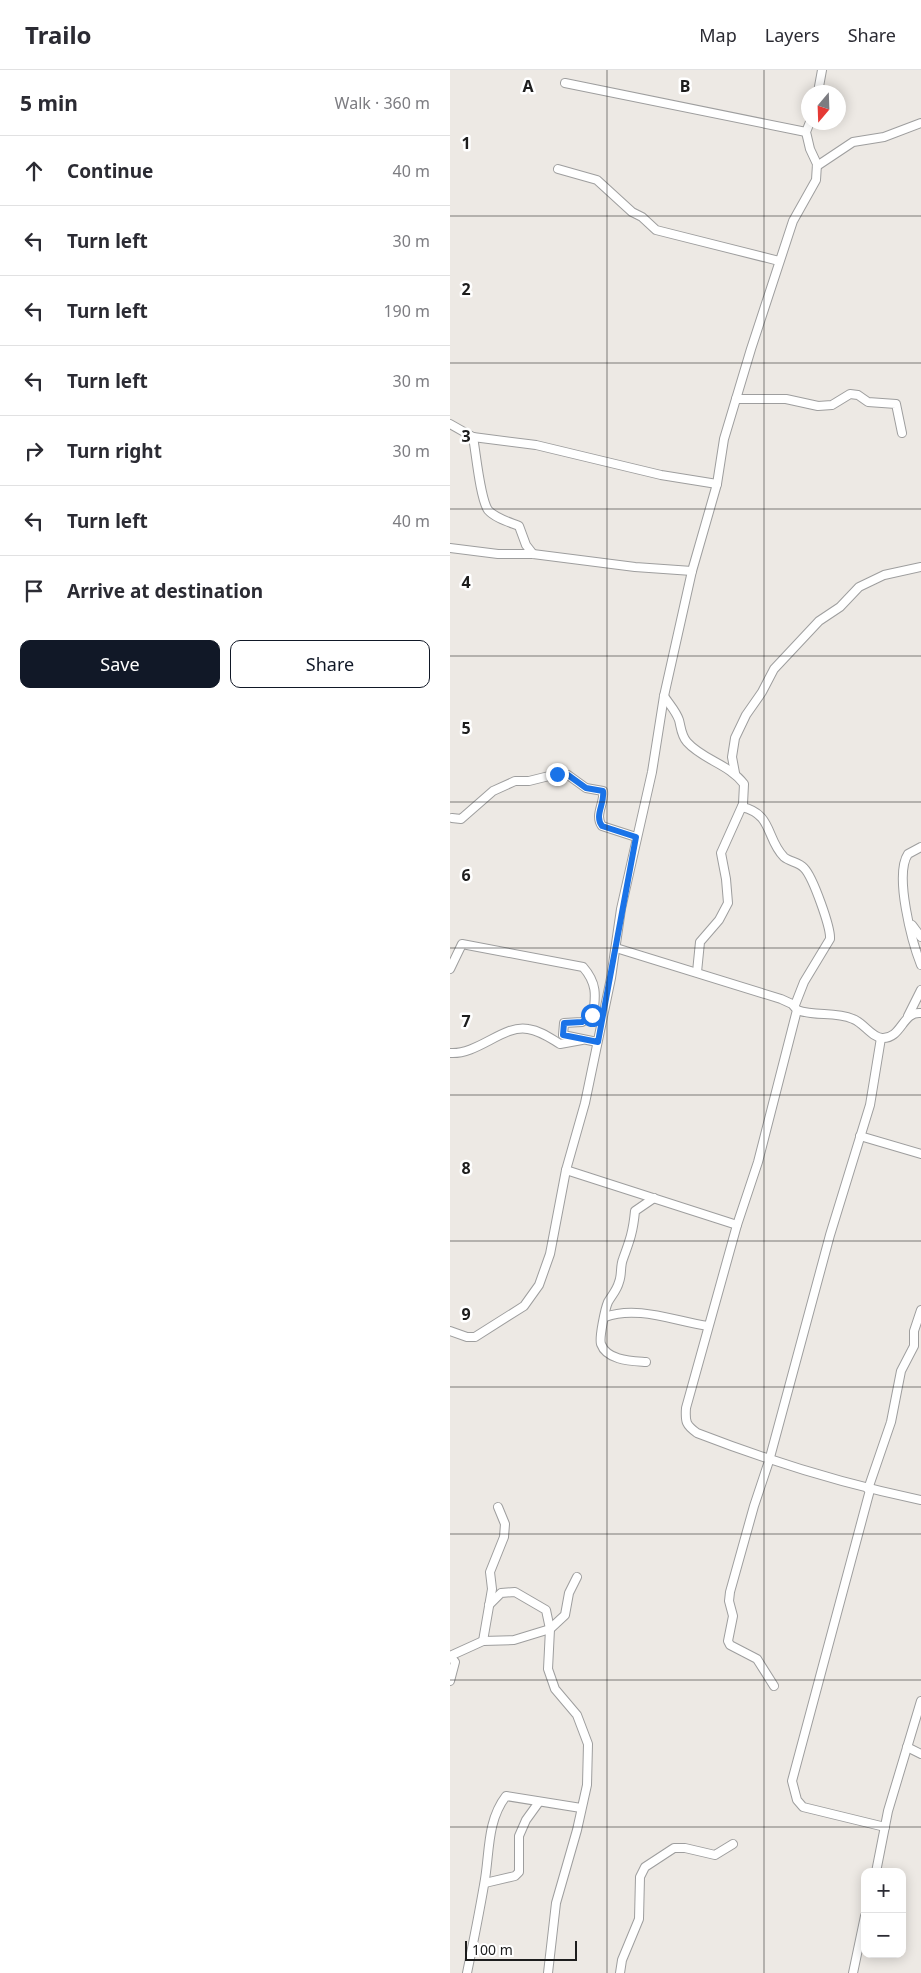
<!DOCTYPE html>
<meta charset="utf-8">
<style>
body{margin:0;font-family:"Noto Sans",sans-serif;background:#f2f2f3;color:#2b2b33}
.controls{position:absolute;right:15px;bottom:15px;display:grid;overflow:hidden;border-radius:10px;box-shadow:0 2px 12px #0003}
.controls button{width:45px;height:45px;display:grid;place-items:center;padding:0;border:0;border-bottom:1px solid #e1e1e2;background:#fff;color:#2b2b33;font:25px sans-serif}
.compass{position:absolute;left:351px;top:15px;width:45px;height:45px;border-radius:50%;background:#fff;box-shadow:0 2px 12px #0003;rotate:199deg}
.scale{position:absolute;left:15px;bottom:12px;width:112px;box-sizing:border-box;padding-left:5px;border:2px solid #1d1d1d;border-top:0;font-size:14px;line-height:18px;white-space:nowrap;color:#1d1d1d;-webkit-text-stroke:4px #fff;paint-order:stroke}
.stop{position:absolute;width:15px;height:15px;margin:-11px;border:4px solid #1a73e8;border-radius:50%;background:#fff}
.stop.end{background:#1a73e8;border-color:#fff;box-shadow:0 1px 5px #0008}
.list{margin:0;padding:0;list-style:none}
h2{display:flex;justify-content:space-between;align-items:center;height:65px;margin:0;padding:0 20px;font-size:21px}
h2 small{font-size:16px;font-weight:400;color:#7c7c81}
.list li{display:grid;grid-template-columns:32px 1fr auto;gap:15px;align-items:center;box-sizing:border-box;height:70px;padding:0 20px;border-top:1px solid #e1e1e2}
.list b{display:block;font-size:19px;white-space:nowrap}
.list em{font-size:16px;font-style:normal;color:#7c7c81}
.actions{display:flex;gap:10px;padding:15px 20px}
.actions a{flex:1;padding:11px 0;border:1px solid #111827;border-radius:10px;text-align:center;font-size:18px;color:#111827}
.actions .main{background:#111827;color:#fff}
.icon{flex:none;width:28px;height:28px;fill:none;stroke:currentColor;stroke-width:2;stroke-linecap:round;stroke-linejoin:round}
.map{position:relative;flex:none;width:471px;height:1903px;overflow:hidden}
header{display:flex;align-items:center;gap:30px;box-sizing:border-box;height:70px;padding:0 25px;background:#fff;border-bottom:1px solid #e1e1e2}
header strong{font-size:24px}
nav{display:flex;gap:28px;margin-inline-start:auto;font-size:18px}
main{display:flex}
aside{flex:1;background:#fff}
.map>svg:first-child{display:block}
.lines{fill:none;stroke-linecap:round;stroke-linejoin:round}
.minor-casing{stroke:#9e9e9e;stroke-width:10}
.minor{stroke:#fff;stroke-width:8}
.route{stroke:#1a73e8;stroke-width:6}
.grid{fill:none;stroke:#1d1d1d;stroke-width:1;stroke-opacity:0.55}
.grid-label{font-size:16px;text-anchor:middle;font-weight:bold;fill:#1d1d1d;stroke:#fff;stroke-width:5;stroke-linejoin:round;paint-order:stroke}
</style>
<header>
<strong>Trailo</strong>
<nav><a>Map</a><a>Layers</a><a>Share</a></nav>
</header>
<main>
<aside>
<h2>5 min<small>Walk · 360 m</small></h2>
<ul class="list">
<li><svg class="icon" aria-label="ahead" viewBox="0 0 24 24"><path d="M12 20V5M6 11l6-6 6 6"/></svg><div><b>Continue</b></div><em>40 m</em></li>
<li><svg class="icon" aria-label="left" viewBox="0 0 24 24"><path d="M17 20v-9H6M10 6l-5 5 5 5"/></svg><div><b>Turn left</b></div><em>30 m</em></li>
<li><svg class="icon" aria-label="left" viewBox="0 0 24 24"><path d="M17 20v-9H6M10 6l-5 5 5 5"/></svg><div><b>Turn left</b></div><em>190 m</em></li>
<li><svg class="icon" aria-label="left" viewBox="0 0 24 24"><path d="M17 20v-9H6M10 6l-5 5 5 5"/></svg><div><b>Turn left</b></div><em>30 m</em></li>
<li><svg class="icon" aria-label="right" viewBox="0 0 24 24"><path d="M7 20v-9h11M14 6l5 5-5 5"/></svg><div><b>Turn right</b></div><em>30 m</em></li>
<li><svg class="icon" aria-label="left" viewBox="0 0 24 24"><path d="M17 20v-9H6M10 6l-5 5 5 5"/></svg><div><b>Turn left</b></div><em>40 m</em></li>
<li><svg class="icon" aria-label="arrive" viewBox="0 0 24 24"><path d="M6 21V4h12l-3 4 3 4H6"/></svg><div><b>Arrive at destination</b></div></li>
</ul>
<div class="actions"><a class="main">Save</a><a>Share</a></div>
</aside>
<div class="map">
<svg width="471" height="1903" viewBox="0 0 471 1903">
<rect width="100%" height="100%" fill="#ede9e4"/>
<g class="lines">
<defs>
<g id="minor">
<path d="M115 13 356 62"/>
<path d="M368 22 372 0"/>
<path d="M367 96 403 72 434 67 471 53"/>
<path d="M108 99 147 110 182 142 192 147 206 160 329 191"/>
<path d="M286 329H336L368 336 382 335 400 324 408 325 418 332 446 334 452 363"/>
<path d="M0 354 23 367 86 375 211 405 267 414"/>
<path d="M23 367C26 383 30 428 38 440 45 448 59 452 69 456L76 475 83 484"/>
<path d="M0 478 48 484H83L185 497 242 501"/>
<path d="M214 626C219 634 226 641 229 650 231 657 231 665 237 672 253 690 279 694 294 714L293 734 271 783 276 809 278 833 269 850 250 872 247 902"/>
<path d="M285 703 282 687 285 668 296 645 312 622 324 599 369 551 390 537 409 517 434 505 471 497"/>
<path d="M292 737C323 744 316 769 334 787 340 792 349 792 354 798 363 807 381 858 380 869L354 912 345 935"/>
<path d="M2 748 11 749 43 721 65 711H79L107 704 118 705 136 718 153 721C155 733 144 745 152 756L186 767"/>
<path d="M471 777 458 784C444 805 462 872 471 895"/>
<path d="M462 855 471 867"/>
<path d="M166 878 331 929 342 934 347 940 308 1092 287 1155 236 1338C235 1352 236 1355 247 1363 322 1392 392 1414 471 1430"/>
<path d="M0 899 12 874 133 897C147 913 146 925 143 945L132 952 114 953 113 965 147 972"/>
<path d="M347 940C366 947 384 941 403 949 414 953 421 967 432 968 452 969 452 941 471 943"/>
<path d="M458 946 471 920"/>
<path d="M0 983C28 985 54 954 78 959 91 961 100 968 110 974L132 970"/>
<path d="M410 1066 471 1084"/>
<path d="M116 1100 287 1155"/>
<path d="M155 1247C187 1235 224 1251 258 1256"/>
<path d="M0 1261 17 1267H25L74 1236 89 1215 100 1184 116 1100 135 1033 161 908 171 839 202 702 214 626 242 501 267 414 274 369 301 279 343 151 366 110 367 94 360 79 356 62 360 52"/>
<path d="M196 1292C183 1291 157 1291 151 1274 149 1268 155 1239 158 1232 162 1225 167 1220 169 1212 172 1205 170 1196 173 1189 180 1170 183 1162 185 1141L204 1128"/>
<path d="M418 1419 441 1352 451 1301 464 1276V1261L471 1240"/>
<path d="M420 1420 342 1711 347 1730 353 1737 435 1757"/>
<path d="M39 1535 51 1523 65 1522 96 1540 100 1559 98 1599 105 1619 127 1645 138 1674 137 1715 127 1760 106 1833 98 1903"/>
<path d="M33 1571 42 1519 40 1502 54 1467 55 1454 48 1437"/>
<path d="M0 1586 33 1571 64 1570 100 1559 115 1545 119 1523 127 1507"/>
<path d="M0 1586 5 1592 0 1611"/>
<path d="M324 1616 307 1589 280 1575 278 1571 283 1546 279 1531 280 1522 304 1436 319 1391 380 1165 420 1035 431 968"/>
<path d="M457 1677 471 1684"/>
<path d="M426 1802 438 1741 471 1631"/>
<path d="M35 1813 65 1806 69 1802V1766L76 1750 89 1732"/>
<path d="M17 1903C23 1874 29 1844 34 1815 40 1785 36 1752 56 1726L131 1738"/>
<path d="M170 1903 172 1890 189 1849 190 1807 195 1797 224 1778H235L265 1785 283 1774"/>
<path d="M403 1903 415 1846"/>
</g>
</defs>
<use href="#minor" class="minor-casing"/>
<use href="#minor" class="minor"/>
</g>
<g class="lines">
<path class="route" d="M107 704 118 705 136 718 153 721C155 734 144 745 152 756L186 767 148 972 113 965 114 953 132 952 142 945"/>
</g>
<path class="grid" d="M157 0V1903M314 0V1903M0 146H471M0 293H471M0 439H471M0 586H471M0 732H471M0 878H471M0 1025H471M0 1171H471M0 1317H471M0 1464H471M0 1610H471M0 1757H471"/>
<g class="grid-label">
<text x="78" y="22">A</text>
<text x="235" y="22">B</text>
<text x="16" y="79">1</text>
<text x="16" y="225">2</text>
<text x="16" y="372">3</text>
<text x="16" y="518">4</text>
<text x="16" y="664">5</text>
<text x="16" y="811">6</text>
<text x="16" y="957">7</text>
<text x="16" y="1104">8</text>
<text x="16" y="1250">9</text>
</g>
</svg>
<div class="controls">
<button>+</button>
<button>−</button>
</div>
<svg class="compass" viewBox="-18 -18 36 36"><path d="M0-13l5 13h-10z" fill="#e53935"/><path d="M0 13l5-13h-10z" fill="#7c7c81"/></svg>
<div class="scale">100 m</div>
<div class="stop" style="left:142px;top:945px"></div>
<div class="stop end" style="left:107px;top:704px"></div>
</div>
</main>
